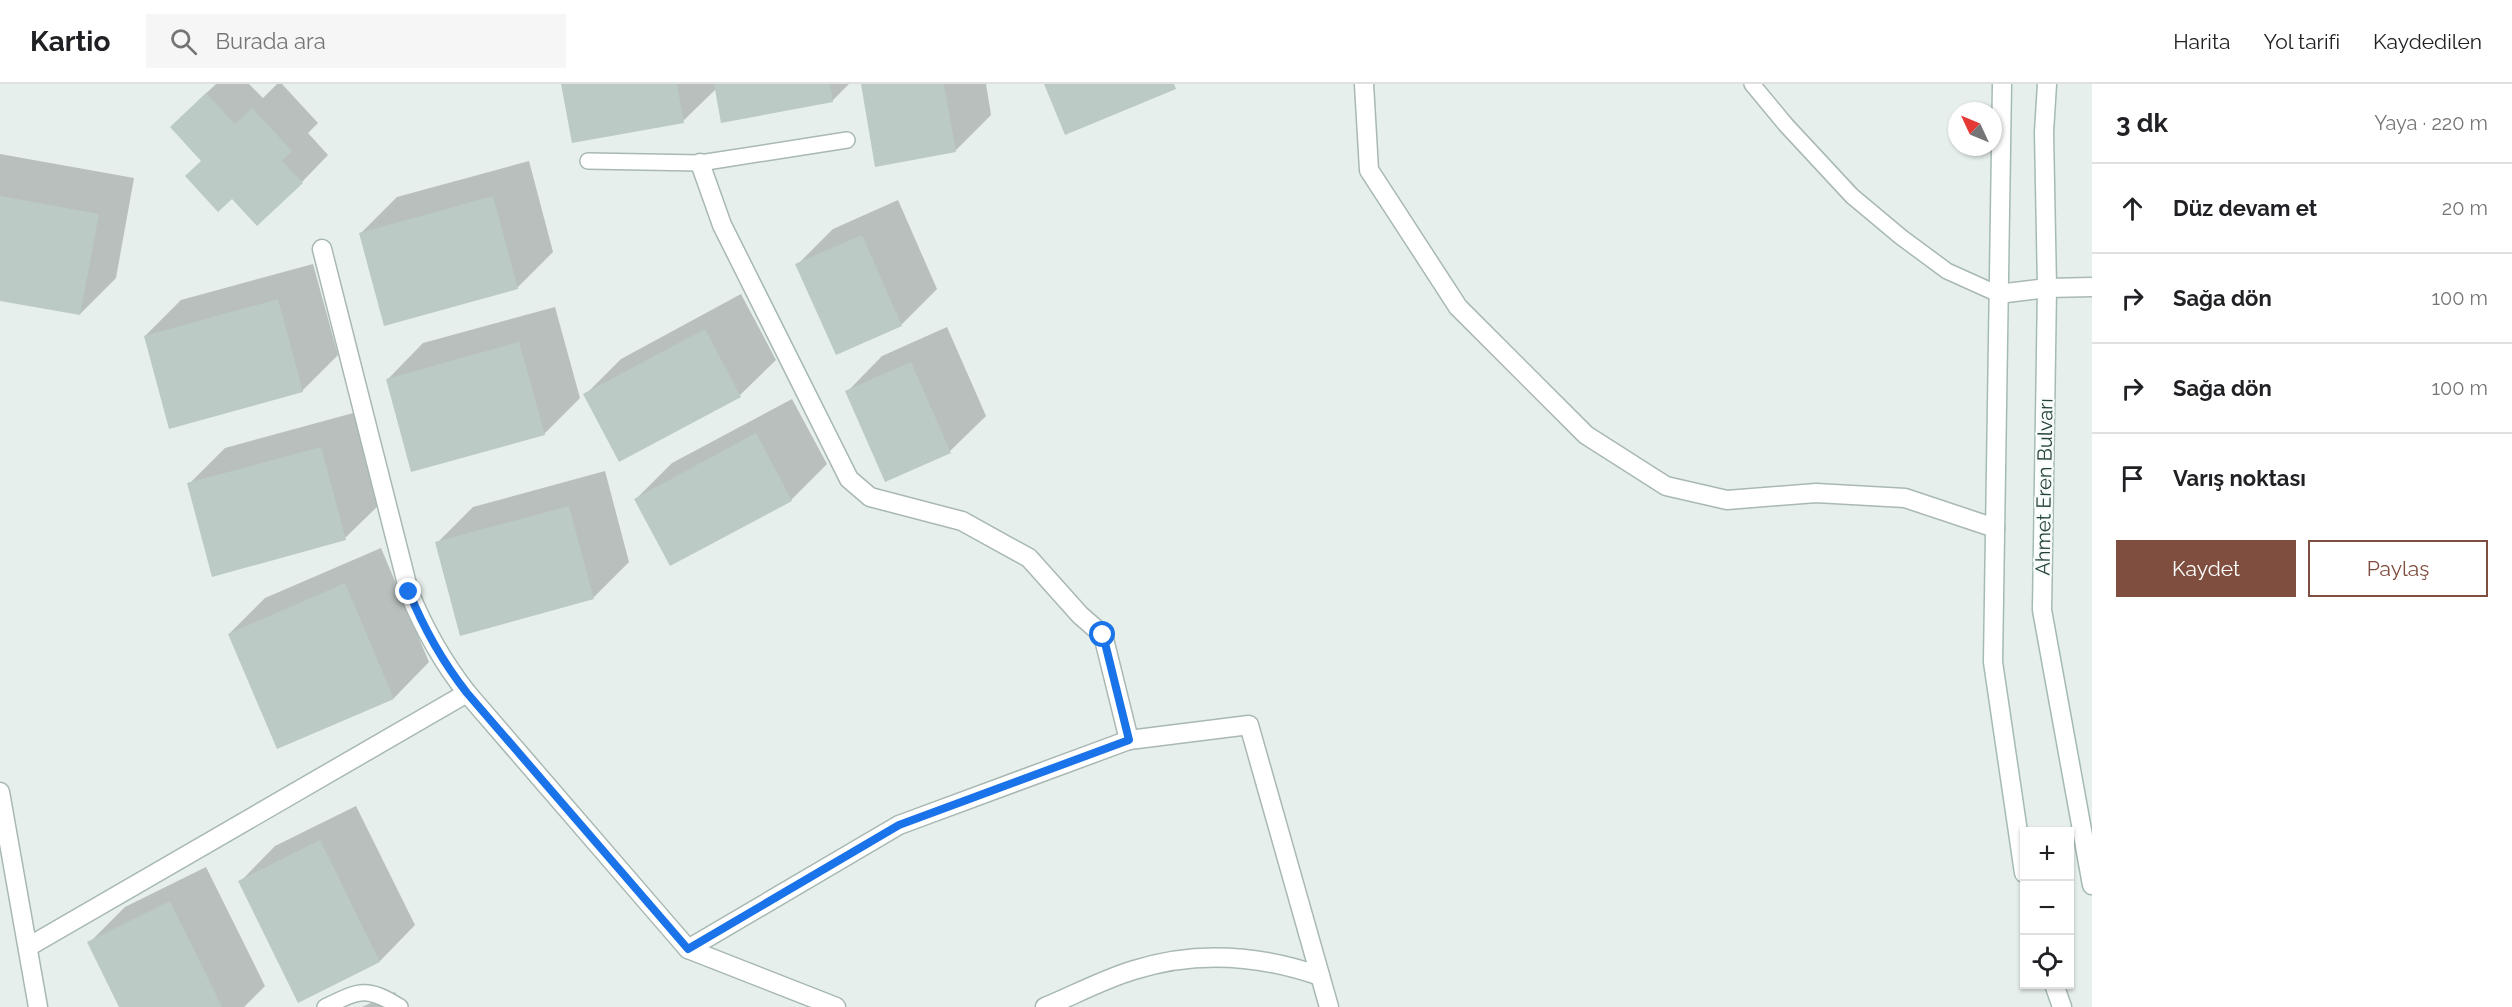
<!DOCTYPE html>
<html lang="tr">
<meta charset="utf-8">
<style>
body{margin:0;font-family:Raleway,sans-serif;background:#f6f6f6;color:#202124}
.controls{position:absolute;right:18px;bottom:18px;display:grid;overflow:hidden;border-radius:0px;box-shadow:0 2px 4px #0004}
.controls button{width:54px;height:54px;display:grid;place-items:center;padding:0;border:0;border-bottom:2px solid #e0e0e0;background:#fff;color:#202124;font:30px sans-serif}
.compass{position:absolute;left:1948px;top:18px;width:54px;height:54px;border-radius:50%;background:#fff;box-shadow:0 2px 4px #0004;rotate:314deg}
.stop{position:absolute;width:18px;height:18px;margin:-14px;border:4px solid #1a73e8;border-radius:50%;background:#fff}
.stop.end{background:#1a73e8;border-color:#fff;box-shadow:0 2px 6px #0008}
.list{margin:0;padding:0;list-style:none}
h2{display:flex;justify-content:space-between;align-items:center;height:78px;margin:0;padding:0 24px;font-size:26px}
h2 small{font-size:20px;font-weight:400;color:#757577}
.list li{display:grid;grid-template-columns:39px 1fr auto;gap:18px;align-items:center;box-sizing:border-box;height:90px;padding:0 24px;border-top:2px solid #e0e0e0}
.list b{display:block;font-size:22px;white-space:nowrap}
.list em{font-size:20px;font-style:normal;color:#757577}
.actions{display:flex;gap:12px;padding:18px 24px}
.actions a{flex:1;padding:14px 0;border:2px solid #7f4e3f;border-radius:0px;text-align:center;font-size:21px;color:#7f4e3f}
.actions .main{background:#7f4e3f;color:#fff}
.icon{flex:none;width:33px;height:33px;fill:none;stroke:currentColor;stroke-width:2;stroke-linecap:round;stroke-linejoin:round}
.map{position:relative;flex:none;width:2092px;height:923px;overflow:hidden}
header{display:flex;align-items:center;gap:36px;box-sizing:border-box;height:84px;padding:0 30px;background:#fff;border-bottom:2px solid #e0e0e0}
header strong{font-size:28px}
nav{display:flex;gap:33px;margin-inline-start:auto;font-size:21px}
.search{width:420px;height:54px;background:#f6f6f6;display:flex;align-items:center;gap:15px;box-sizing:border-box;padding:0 21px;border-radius:0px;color:#757577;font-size:22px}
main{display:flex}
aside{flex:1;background:#fff}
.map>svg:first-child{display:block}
.shadow{fill:#0003}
.building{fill:#bbcac4}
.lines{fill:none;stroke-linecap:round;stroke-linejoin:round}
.service-casing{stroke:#a8b8b2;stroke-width:18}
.minor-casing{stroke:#a8b8b2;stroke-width:21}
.tertiary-casing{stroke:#a8b8b2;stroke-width:21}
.secondary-casing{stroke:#a4bbb3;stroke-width:21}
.service{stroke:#fff;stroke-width:15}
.minor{stroke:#fff;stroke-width:18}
.tertiary{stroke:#fff;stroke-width:18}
.secondary{stroke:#fff;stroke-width:18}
.route{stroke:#1a73e8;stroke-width:8}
.labels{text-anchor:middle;stroke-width:4.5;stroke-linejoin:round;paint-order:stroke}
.street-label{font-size:20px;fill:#24423a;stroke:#f7fbf9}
</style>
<header>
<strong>Kartio</strong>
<div class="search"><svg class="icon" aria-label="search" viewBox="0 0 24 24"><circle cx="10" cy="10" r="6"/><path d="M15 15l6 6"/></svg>Burada ara</div>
<nav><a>Harita</a><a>Yol tarifi</a><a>Kaydedilen</a></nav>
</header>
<main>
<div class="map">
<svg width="2092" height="923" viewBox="0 0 2092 923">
<rect width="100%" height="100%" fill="#e6efeb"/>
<g class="shadow">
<path d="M216 0H249L263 14 277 0H282L318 39 308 49 328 71 302 98 203 77 199 16Z"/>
<path d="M563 0H849L832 17 717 4 683 37Z"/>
<path d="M863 0H986L991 31 955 67Z"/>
<path d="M0 70 134 94 116 194 80 230 0 215Z"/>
<path d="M529 77 553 168 517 204 361 149 397 113Z"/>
<path d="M898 116 937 205 901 241 797 181 833 145Z"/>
<path d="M313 180 338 271 302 307 145 252 181 216Z"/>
<path d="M741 210 776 276 740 311 620 376 585 311 621 275Z"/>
<path d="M555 223 580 314 544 350 388 295 423 259Z"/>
<path d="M947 243 986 332 950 367 847 308 882 272Z"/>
<path d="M792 315 827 380 791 416 636 415 672 379Z"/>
<path d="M357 328 381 419 345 454 189 400 225 364Z"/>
<path d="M605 387 629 478 593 514 437 459 473 423Z"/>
<path d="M381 464 429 578 394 614 277 663 229 550 265 514Z"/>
<path d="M356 722 415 841 380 877 240 798 275 762Z"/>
<path d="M206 783 265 902 244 923H121L89 859 125 823Z"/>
<path d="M395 908 402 923H362Z"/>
</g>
<g class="building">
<path d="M561 0H677L684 39 572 59Z"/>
<path d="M714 0H830L833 18 721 39Z"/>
<path d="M861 0H944L956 68 875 83Z"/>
<path d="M1044 0H1174L1176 5 1065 51Z"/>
<path d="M206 9 235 40 252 24 292 67 282 77 303 99 257 142 232 115 218 128 185 92 201 77 170 43Z"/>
<path d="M0 112 99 130 80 231 0 217Z"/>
<path d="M493 112 518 205 384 242 359 149Z"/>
<path d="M862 151 902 242 836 271 795 180Z"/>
<path d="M278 215 303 308 169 345 144 252Z"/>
<path d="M705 245 741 313 619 378 583 310Z"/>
<path d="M519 258 545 351 411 388 386 295Z"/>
<path d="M911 278 951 369 885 398 845 307Z"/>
<path d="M756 349 792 417 670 482 634 415Z"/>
<path d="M321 363 346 456 212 493 187 399Z"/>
<path d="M569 422 594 515 460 552 435 458Z"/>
<path d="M345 499 394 615 277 665 228 550Z"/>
<path d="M320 756 380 878 298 919 238 797Z"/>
<path d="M170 817 222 923H119L87 858Z"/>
</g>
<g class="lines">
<defs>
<g id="service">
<path d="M1752 0 1786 41 1852 112 1901 153 1947 187 1998 210"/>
<path d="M588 77 700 79 847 56"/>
<path d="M325 923C360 906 366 902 400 923"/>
</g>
<g id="minor">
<path d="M1364 0 1369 86 1458 223 1586 351 1666 402 1727 416 1816 409 1905 414 1995 444"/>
<path d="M700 79 722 141 849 395 870 413 962 437 1029 474 1080 531 1103 551 1129 656"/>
<path d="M322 165 409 508C424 545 442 577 467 609L688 865 836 923"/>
<path d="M1998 210 2047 204 2092 203"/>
<path d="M28 863 467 609"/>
<path d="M688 865 899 741 1129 656 1249 641 1329 923"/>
<path d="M1045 923C1074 911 1104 895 1134 886 1197 866 1259 871 1320 892"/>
</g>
<path id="tertiary" d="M0 708 38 923"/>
<g id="secondary">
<path d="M2002 0 1993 578 2024 789"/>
<path d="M2047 0 2044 48 2047 204 2042 526 2092 801"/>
<path d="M2054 900 2062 923"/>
</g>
</defs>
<use href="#service" class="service-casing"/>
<use href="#minor" class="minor-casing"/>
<use href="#tertiary" class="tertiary-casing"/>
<use href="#secondary" class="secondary-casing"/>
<use href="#service" class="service"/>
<use href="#minor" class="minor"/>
<use href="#tertiary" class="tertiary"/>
<use href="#secondary" class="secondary"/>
</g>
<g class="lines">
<path class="route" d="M409 508C424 545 442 577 467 609L688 865 899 741 1129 656 1103 551"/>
</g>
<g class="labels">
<g class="street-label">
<text transform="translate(2044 403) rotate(-89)" y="7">Ahmet Eren Bulvarı</text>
</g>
</g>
</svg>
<div class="controls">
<button>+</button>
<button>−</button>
<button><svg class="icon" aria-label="locate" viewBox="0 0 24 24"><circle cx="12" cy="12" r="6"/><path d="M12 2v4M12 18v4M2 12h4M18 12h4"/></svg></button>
</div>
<svg class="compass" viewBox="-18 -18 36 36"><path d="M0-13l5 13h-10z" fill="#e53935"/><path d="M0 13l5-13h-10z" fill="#757577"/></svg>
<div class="stop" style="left:1103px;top:551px"></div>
<div class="stop end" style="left:409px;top:508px"></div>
</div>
<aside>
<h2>3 dk<small>Yaya · 220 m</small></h2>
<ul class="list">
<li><svg class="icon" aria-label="ahead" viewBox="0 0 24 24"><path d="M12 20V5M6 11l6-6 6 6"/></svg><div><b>Düz devam et</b></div><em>20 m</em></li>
<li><svg class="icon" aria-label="right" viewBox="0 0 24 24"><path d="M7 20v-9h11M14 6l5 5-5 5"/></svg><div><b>Sağa dön</b></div><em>100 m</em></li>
<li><svg class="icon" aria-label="right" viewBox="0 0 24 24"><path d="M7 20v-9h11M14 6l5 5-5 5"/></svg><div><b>Sağa dön</b></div><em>100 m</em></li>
<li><svg class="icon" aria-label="arrive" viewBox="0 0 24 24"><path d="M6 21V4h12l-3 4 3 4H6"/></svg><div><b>Varış noktası</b></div></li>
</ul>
<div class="actions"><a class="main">Kaydet</a><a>Paylaş</a></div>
</aside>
</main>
